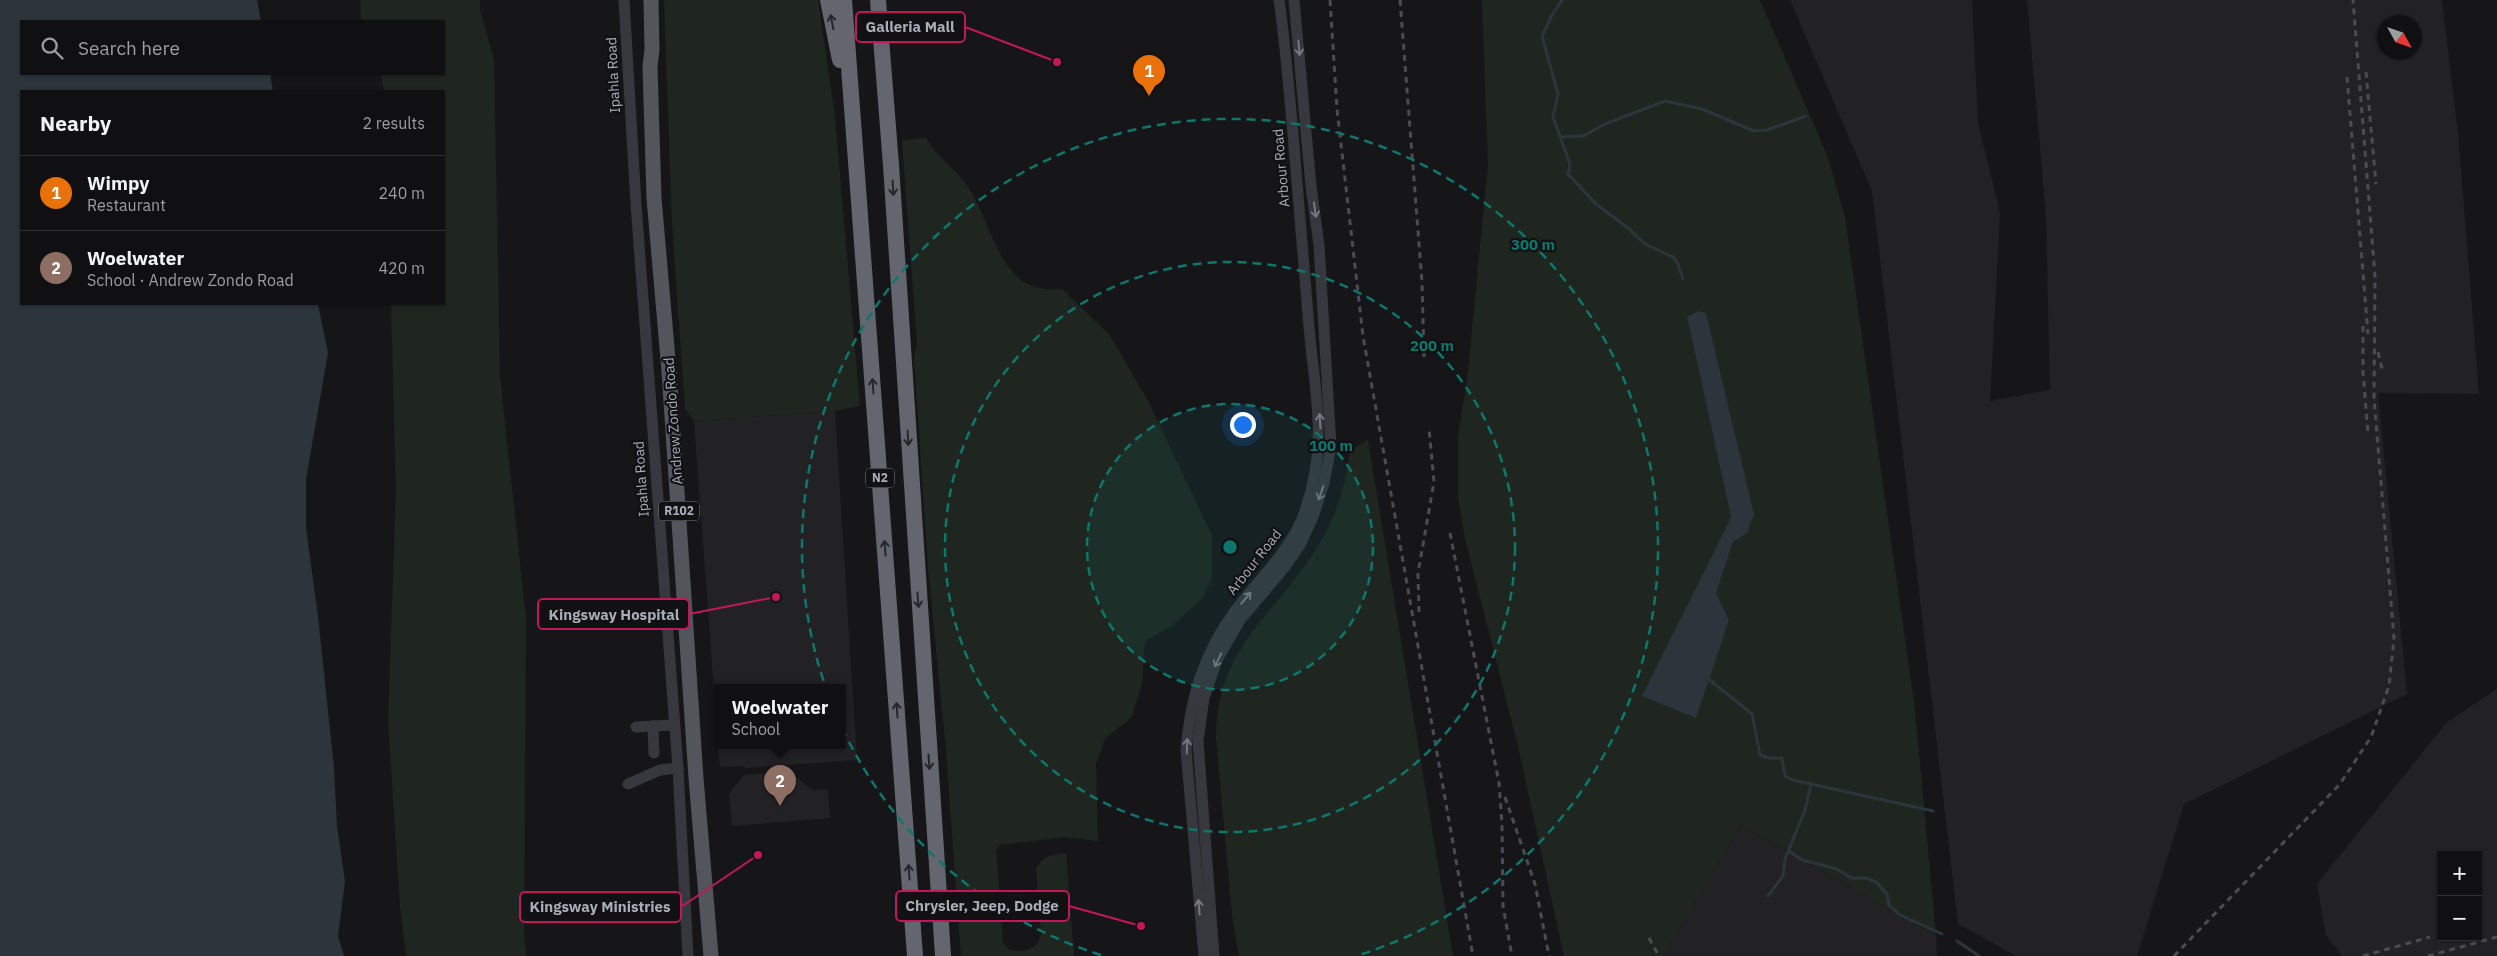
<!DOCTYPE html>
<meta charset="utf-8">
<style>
body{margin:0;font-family:"IBM Plex Sans",sans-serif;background:#1e1e20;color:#f1f3f6}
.controls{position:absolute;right:15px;bottom:15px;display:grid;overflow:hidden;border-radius:0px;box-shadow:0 1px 4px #0004}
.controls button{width:45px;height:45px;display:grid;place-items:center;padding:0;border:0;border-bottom:1px solid #303032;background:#101012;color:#f1f3f6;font:25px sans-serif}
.compass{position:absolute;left:2377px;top:15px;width:45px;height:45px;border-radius:50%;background:#101012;box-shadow:0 1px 4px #0004;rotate:130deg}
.you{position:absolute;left:1242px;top:424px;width:18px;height:18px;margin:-12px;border:4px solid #fff;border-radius:50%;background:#1a73e8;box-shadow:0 0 0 8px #1a73e833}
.badge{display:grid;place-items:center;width:32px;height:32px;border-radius:50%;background:#b45309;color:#fff;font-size:16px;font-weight:700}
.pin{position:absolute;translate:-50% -41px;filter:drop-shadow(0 1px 2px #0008)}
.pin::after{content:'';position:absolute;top:26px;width:18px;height:15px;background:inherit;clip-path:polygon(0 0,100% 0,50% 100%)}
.popup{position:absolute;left:714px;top:684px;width:132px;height:65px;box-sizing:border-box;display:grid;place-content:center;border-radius:0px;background:#101012;filter:drop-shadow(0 1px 4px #0005);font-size:16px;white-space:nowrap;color:#9c9d9f}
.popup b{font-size:19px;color:#f1f3f6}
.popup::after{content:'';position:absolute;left:50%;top:100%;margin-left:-10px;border:10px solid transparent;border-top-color:#101012}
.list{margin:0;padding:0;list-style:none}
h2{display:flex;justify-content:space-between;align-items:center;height:65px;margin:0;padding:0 20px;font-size:21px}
h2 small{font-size:16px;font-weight:400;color:#9c9d9f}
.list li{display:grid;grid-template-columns:32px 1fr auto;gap:15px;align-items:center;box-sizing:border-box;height:75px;padding:0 20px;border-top:1px solid #303032}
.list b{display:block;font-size:19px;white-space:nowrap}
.list p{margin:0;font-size:16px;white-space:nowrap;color:#9c9d9f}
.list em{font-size:16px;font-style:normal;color:#9c9d9f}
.icon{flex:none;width:28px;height:28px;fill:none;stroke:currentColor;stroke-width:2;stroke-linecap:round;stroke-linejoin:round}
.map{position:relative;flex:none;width:2497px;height:956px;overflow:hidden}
.search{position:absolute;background:#101012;box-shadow:0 1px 4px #0004;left:20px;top:20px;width:425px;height:55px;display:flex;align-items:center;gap:12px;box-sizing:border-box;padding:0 18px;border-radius:0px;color:#9c9d9f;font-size:19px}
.panel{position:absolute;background:#101012;box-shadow:0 1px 4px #0004;left:20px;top:90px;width:425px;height:215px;border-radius:0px}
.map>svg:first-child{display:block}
.built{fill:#222225;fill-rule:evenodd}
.green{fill:#1e261f;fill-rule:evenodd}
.water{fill:#2c353c}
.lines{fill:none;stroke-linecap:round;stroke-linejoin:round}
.stream{stroke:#2c353c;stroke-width:3}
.minor{stroke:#37383d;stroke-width:11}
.major{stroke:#53555c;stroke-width:15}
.highway{stroke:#63666e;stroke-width:16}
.rail{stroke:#4a4c52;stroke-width:3;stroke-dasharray:6 5;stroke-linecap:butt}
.oneway{stroke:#26262a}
.oneway2{stroke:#757881}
.ring{fill:none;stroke:#0f766e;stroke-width:2.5;stroke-dasharray:9 6}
.labels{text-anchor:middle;stroke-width:4.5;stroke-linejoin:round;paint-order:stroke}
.shield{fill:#111113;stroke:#7b7e86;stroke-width:1}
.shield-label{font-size:12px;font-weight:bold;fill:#a8adb8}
.street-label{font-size:14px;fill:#a8adb8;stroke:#111113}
.centre{fill:#0f766e;stroke:#111113;stroke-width:2.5}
.ring-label{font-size:15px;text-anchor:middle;font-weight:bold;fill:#0f766e;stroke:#111113;stroke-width:4.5;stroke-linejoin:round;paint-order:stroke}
.leader{fill:none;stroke:#c2185b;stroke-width:2}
.callout-dot{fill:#c2185b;stroke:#111113;stroke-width:2}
.callout{fill:#111113;stroke:#c2185b;stroke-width:2}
.callout-label{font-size:15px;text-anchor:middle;font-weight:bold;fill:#a8adb8}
</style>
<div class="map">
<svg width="2497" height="956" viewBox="0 0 2497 956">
<rect width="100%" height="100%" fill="#161618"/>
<g class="built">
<path d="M1790 0H1972L1978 123 2000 213 1990 401 2050 390 2046 216 2027 0H2442L2458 133 2479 394 2378 393 2407 694 2184 804 2137 956H2016L1958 924 1872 191ZM2384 22H2414V52H2384Z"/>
<path d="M835 411 857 760 745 768 744 766 720 767 718 745H842V687H718L717 732 694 421Z"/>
<path d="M2497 689V956H2342L2326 935 2317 884 2446 723ZM2441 855H2478V937H2441Z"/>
<path d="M790 771 812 790 828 789 830 818 732 826 729 794 744 775Z"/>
<path d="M1741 825 1936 935 1937 956H1663Z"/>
</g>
<g class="green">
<path d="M360 0H480V10L494 59 500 376 526 618 524 933 526 956H406L400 906 388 720 396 490 391 304H444V91H384L381 74H444V21H361Z"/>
<path d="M664 0H818L835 116 860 406 835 411 694 421 685 409 672 223Z"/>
<path d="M1482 0H1760L1827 155 1845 217 1915 709 1936 935 1741 825 1663 956H1564L1517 742 1465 539 1458 497V436L1467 380 1488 165ZM1698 311 1747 533 1733 542 1716 593 1729 620 1642 696 1731 517 1687 317Z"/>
<path d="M926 138C936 157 956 169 968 187 989 217 998 276 1035 287 1043 290 1053 289 1062 289L1109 334 1146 397 1212 535V580L1202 599 1171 627 1145 641 1142 684 1132 717 1105 739 1096 764 1098 841 1064 837 1000 845 996 850 1003 943 1010 950C1026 952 1037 950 1041 935L1036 868C1044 855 1052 855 1066 853L1074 956H961L946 751 928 568 914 358 917 344 902 140Z"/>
<path d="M1368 440 1453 956H1239L1232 915 1216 738C1216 644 1277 615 1319 544 1337 515 1346 483 1350 450Z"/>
</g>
<g class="water">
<path d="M0 0H257L261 21H21V74H270L273 91H21V304H318L328 353 306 479V528L318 616 334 768 337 826 345 881 338 936 344 956H0Z"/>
<path d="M1698 311 1706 313 1754 514 1747 533 1733 542 1716 593 1729 620 1696 718 1642 696 1731 517 1687 317Z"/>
</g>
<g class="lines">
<g class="stream">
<path d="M1562 0 1552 15 1542 36 1558 94 1553 117 1570 164 1568 174 1596 204 1628 228 1645 244 1673 257 1677 262 1683 279"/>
<path d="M1560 137 1583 136 1605 124 1665 101 1702 109 1754 131 1767 130 1806 116"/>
<path d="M1706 677 1752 714 1760 755 1768 758H1782L1785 776 1793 780 1933 811"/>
<path d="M1789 851 1802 860 1837 869 1851 878H1866L1876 882 1887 894 1889 905 1900 915 1942 934"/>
<path d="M1768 896 1783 876 1785 859 1805 810 1811 784"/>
<path d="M1957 941 1979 956"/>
</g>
<g class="minor">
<path d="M624 0 636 204 678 768 688 956"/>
<path d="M653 726 654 753"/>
<path d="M636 727 673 725"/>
<path d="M628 784 660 770 678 768"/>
<path d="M1204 956 1186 750C1190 698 1204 653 1235 611 1260 578 1291 551 1305 511 1330 439 1313 387 1308 315 1303 251 1298 187 1292 122 1288 81 1285 40 1279 0"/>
<path d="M1214 956 1198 741 1204 698 1217 660 1240 620 1284 568 1300 545 1313 517 1324 483 1331 446 1319 245 1311 186 1294 0"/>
</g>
<path class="major" d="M651 0 652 50 650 66 654 198 669 371 696 778 711 956"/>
<g class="highway">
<path d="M828 0 840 60"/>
<path d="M844 0 915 956"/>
<path d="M878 0 891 165 943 956"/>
</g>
<g class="rail">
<path d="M1330 0 1337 109 1363 336 1473 956"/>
<path d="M1400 0 1422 282 1424 357"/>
<path d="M2366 72 2376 184"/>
<path d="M2347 77 2368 334"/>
<path d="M2363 326V372L2368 434"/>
<path d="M2378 352 2383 373"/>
<path d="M1450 533 1499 783 1502 824 1503 906 1512 956"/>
<path d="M1419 612 1418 573 1434 482 1429 428"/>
<path d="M1505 797 1535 884 1549 956"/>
<path d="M1649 938 1659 956"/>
<path d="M2174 956 2340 784 2371 737 2389 686 2394 638 2374 399 2375 276 2353 0"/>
<path d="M2363 956 2430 937"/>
<path d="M2428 956 2497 937"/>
</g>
</g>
<defs><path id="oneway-shaft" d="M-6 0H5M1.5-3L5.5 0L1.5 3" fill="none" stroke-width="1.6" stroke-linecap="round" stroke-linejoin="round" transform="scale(1.25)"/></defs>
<g class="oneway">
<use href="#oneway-shaft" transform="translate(832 22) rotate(-101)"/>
<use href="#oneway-shaft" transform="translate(893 188) rotate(87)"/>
<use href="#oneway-shaft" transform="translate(873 386) rotate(-94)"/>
<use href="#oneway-shaft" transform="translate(908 438) rotate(87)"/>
<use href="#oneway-shaft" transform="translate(885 548) rotate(-94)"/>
<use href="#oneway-shaft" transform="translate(918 600) rotate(86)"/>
<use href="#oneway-shaft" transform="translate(897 710) rotate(-94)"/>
<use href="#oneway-shaft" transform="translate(929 762) rotate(86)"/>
<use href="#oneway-shaft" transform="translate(909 872) rotate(-94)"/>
</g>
<g class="oneway2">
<use href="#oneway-shaft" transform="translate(1299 48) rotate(85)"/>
<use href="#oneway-shaft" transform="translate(1315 210) rotate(82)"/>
<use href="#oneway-shaft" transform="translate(1320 421) rotate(-93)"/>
<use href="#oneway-shaft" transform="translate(1321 493) rotate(109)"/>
<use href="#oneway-shaft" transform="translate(1246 598) rotate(-50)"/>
<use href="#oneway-shaft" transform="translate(1218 660) rotate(115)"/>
<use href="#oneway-shaft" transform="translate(1187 746) rotate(-88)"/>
<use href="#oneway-shaft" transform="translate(1199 907) rotate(-95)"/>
</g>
<circle cx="1230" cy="547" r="143" fill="#0f766e" fill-opacity=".12"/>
<g class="ring">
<circle cx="1230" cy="547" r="143"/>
<circle cx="1230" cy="547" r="285"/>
<path d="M1101 955A428 428 0 1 1 1359 955"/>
</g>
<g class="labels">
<g class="shield">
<rect x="866" y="468.5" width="28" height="19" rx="4"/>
<rect x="659" y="501.5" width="40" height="19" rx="4"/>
</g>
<g class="shield-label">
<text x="880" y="482">N2</text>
<text x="679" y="515">R102</text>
</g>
<g class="street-label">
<text transform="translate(613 75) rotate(-93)" y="5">Ipahla Road</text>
<text transform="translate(1281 168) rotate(-95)" y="5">Arbour Road</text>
<text transform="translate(673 421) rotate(-94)" y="5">Andrew Zondo Road</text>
<text transform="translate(641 479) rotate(-94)" y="5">Ipahla Road</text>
<text transform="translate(1254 562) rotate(-52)" y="5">Arbour Road</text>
</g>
</g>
<circle cx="1230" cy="547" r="8" class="centre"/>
<g class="ring-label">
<text x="1533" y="250">300 m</text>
<text x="1432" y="351">200 m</text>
<text x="1331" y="451">100 m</text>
</g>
<path class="leader" d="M1057 62L965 27M776 597L689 614M1141 926L1069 906M758 855L681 907"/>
<g class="callout-dot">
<circle cx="1057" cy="62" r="5"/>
<circle cx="776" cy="597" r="5"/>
<circle cx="1141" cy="926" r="5"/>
<circle cx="758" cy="855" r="5"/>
</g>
<g class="callout">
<rect x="856" y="12" width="109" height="30" rx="5"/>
<rect x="538" y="599" width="151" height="30" rx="5"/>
<rect x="896" y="891" width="173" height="30" rx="5"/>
<rect x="520" y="892" width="161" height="30" rx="5"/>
</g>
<g class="callout-label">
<text x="910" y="32">Galleria Mall</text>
<text x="614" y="620">Kingsway Hospital</text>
<text x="982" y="911">Chrysler, Jeep, Dodge</text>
<text x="600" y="912">Kingsway Ministries</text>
</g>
</svg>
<div class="controls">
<button>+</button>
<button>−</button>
</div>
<svg class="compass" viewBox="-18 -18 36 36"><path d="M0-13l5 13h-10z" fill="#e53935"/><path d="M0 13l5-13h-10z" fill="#9c9d9f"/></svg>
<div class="you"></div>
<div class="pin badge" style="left:1149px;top:96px;background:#e8710a">1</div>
<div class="pin badge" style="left:780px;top:806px;background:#8d6e63">2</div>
<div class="popup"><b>Woelwater</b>School</div>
<div class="search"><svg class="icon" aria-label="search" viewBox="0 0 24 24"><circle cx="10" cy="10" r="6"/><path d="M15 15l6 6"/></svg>Search here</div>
<section class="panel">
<h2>Nearby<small>2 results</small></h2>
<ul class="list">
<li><span class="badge" style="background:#e8710a">1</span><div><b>Wimpy</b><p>Restaurant</p></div><em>240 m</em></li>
<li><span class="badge" style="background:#8d6e63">2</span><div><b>Woelwater</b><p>School · Andrew Zondo Road</p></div><em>420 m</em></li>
</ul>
</section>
</div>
